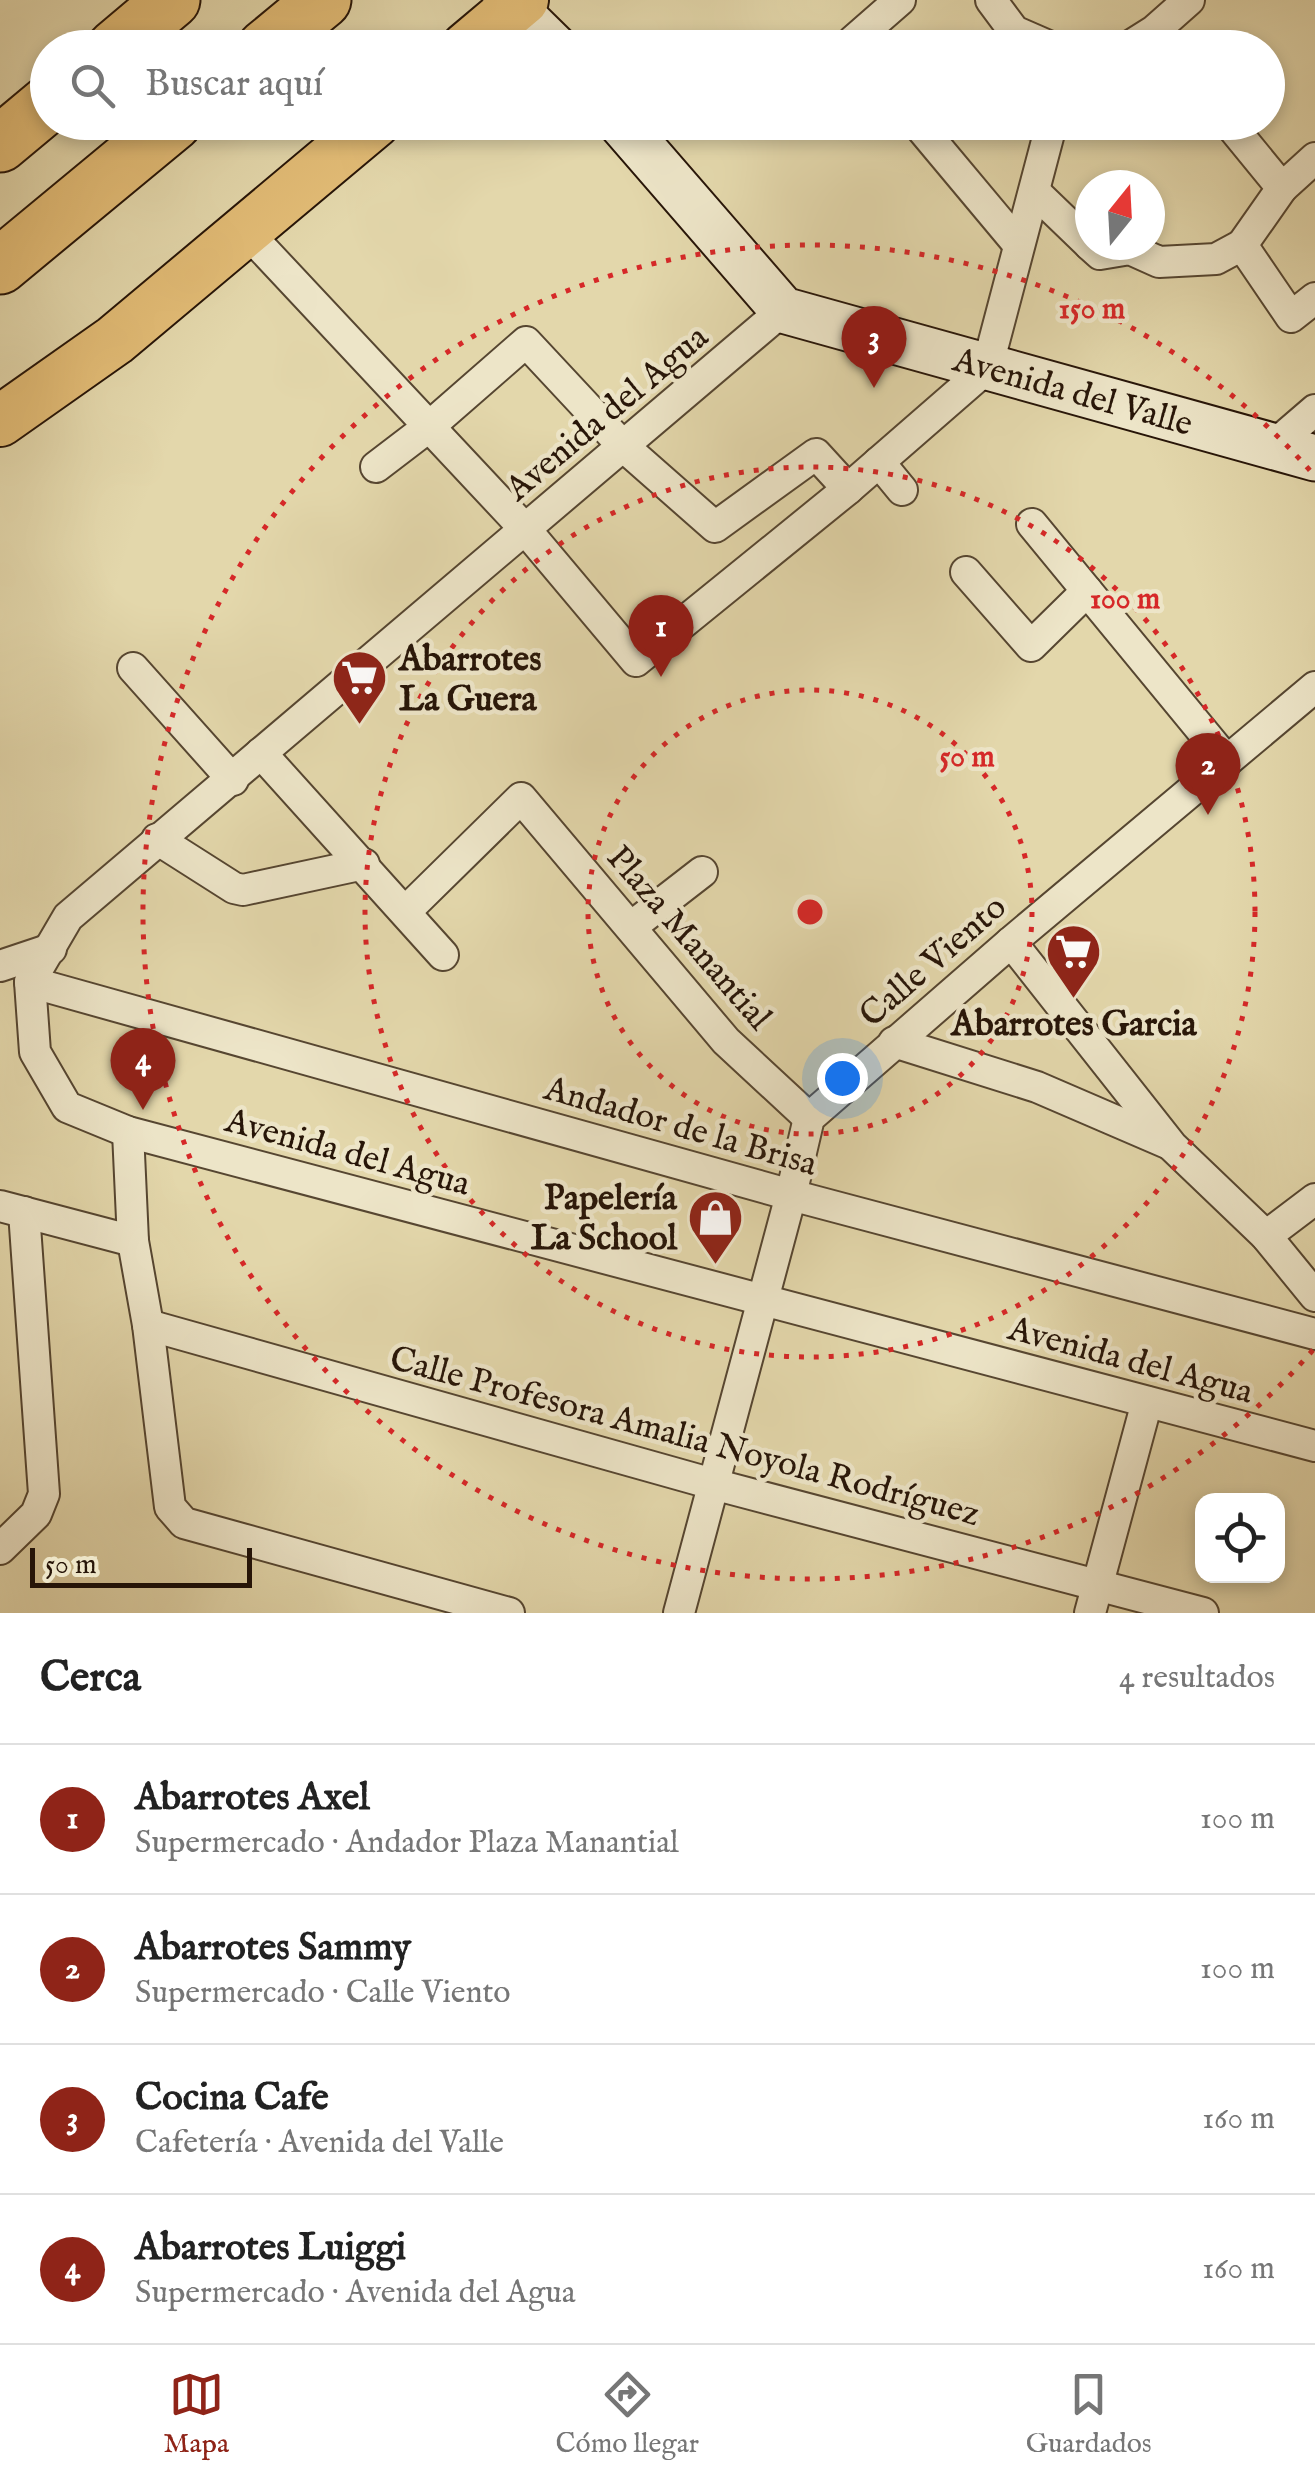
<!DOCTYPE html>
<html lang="es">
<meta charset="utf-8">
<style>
body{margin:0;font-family:"IM FELL English",serif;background:#f6f6f6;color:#222}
.controls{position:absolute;right:30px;bottom:30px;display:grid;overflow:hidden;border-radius:20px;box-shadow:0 5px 15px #0003}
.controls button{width:90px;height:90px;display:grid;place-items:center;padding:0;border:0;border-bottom:2px solid #e0e0e0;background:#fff;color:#222;font:50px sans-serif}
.compass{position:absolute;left:1075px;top:170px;width:90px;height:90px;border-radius:50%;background:#fff;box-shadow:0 5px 15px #0003;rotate:18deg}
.scale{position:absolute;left:30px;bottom:25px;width:222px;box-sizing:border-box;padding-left:10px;border:5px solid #271508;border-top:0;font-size:28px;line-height:35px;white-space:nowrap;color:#271508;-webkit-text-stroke:8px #ede5c8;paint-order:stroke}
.you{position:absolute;left:842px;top:1078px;width:35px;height:35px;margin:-25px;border:8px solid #fff;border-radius:50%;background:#1a73e8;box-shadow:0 0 0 15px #1a73e833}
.badge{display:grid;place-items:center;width:65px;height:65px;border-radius:50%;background:#8f2418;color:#fff;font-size:32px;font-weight:700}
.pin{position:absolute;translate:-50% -82px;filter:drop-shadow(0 2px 5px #0008)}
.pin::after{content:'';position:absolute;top:52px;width:35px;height:30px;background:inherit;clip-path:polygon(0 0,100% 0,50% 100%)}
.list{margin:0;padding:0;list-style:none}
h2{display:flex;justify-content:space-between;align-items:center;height:130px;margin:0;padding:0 40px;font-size:42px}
h2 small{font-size:32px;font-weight:400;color:#767676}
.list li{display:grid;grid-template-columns:65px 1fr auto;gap:30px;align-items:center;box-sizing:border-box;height:150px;padding:0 40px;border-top:2px solid #e0e0e0}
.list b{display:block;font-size:38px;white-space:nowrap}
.list p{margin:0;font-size:32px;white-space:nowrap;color:#767676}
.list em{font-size:32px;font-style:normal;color:#767676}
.icon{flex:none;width:55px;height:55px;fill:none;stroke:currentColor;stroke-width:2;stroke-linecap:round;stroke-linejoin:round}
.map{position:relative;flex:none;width:1315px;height:1613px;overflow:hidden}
.search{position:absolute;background:#fff;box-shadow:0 5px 15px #0003;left:30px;right:30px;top:30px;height:110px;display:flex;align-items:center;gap:25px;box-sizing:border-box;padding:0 35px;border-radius:55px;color:#767676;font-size:38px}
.sheet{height:730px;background:#fff}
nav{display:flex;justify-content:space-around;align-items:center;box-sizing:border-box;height:140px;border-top:2px solid #e0e0e0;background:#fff;font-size:28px;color:#767676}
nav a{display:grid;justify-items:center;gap:5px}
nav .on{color:#8f2418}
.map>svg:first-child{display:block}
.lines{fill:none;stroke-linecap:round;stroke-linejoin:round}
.street-casing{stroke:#564631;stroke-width:34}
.secondary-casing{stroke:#271508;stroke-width:49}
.primary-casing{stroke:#271508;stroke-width:54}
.highway-casing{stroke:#271508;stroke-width:59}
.street{stroke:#ede5c8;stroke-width:30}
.secondary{stroke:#ede5c8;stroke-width:45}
.primary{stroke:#e2bc76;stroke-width:50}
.highway{stroke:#e2bc76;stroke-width:55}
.ring{fill:none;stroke:#d62828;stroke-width:5;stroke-dasharray:5 10}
.labels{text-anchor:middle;stroke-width:9;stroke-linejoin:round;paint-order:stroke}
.street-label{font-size:35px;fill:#271508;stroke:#ede5c8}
.poi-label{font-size:35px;font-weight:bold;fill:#271508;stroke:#ede5c8;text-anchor:start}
.centre{fill:#d62828;stroke:#ede5c8;stroke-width:5}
.ring-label{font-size:30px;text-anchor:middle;font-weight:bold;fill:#d62828;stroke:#ede5c8;stroke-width:9;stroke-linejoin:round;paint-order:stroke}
</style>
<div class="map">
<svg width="1315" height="1613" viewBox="0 0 1315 1613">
<rect width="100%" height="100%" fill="#e3d7ab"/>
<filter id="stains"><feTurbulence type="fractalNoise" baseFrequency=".002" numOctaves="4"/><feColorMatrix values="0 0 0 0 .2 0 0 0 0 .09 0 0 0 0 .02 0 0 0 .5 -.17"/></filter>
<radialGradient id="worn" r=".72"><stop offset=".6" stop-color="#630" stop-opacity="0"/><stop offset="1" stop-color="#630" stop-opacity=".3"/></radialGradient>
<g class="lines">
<defs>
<g id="street">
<path d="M991 0 1014 31 1053 48"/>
<path d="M857 48 853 41 900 0"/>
<path d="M1127 48 1154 31 1189 0"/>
<path d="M916 122 1018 244"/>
<path d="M1228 122 1282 188 1242 245 1291 317 1315 298"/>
<path d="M1282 188 1315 158"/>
<path d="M1035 192 1090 245"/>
<path d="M245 230 525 529 636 661 848 489 987 368 1052 122"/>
<path d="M1090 245 1100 254 1130 249 1159 262 1216 259 1242 245"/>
<path d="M783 310 68 917 30 982 35 1052 67 1107 128 1132 1315 1446"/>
<path d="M1272 447 1315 410"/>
<path d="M879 462 902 490"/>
<path d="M376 467 431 425 526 342 623 446 715 527 816 454 848 489"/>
<path d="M1032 524 1227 761"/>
<path d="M966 572 1031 646 1087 591"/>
<path d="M133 668 233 780"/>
<path d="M261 753 443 955"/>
<path d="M157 839 234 888 243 890 364 864"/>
<path d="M405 912 521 798 726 1041 809 1118"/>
<path d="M631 927 702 872"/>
<path d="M1011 942 1172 1146 1266 1236 1315 1296"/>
<path d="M0 966 51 949"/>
<path d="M30 982 791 1195 1315 1334"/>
<path d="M894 1042 1037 1087 1167 1143"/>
<path d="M128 1132 133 1241 148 1325 170 1507 184 1523 509 1613"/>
<path d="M0 1206 133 1241"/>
<path d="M1266 1236 1315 1199"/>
<path d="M148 1325 713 1484 1203 1613"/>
<path d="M0 1549 36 1514 44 1494 24 1212"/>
<path d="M679 1613 791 1195 809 1118 1011 942 1315 687"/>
<path d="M1090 1613 1147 1402"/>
</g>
<g id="secondary">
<path d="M506 0 555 48"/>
<path id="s1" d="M620 122 783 310 1315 458"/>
</g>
<g id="primary">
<path d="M466 48 523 0"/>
<path d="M0 421 115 340 375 122"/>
</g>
<g id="highway">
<path d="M115 48 172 0"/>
<path d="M265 48 323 0"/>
<path d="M0 144 48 104"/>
<path d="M0 266 174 122"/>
</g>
</defs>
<use href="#street" class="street-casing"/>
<use href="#secondary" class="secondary-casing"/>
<use href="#primary" class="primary-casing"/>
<use href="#highway" class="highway-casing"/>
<use href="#street" class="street"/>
<use href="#secondary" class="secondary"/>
<use href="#primary" class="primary"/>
<use href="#highway" class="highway"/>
</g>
<g class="ring">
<circle cx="810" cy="912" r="222"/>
<circle cx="810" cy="912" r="445"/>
<path d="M1313 1350A667 667 0 1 1 1313 474"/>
</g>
<defs>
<symbol id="supermarket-pin" viewBox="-11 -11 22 30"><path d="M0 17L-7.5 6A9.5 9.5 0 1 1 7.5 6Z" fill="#8f2418" stroke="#ede5c8"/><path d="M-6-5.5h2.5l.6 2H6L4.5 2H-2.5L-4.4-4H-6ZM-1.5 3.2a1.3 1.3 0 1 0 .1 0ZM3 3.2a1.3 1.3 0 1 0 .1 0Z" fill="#fff"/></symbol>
<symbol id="shop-pin" viewBox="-11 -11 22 30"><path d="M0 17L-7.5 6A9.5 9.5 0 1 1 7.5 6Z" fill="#8f2418" stroke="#ede5c8"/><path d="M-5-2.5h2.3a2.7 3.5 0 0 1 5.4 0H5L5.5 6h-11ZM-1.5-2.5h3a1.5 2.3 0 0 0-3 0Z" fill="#fff"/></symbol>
</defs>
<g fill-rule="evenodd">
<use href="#supermarket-pin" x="328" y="646" width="63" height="86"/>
<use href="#supermarket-pin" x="1042" y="920" width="63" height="86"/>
<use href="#shop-pin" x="684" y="1186" width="63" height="86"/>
</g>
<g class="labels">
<g class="street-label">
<text dy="12" stroke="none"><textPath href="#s1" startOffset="550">Avenida del Valle</textPath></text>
<text transform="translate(606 412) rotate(-40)" y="12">Avenida del Agua</text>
<text transform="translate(690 937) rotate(49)" y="12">Plaza Manantial</text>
<text transform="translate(932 960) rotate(-41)" y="12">Calle Viento</text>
<text transform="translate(681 1125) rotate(16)" y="12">Andador de la Brisa</text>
<text transform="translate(348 1151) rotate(15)" y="12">Avenida del Agua</text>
<text transform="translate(1131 1359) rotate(15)" y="12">Avenida del Agua</text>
<text transform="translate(685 1435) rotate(15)" y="12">Calle Profesora Amalia Noyola Rodríguez</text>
</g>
<g class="poi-label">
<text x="399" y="670">Abarrotes<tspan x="399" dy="40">La Guera</tspan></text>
<text x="1074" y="1035" text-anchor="middle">Abarrotes Garcia</text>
<text x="677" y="1209" text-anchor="end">Papelería<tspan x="677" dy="40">La School</tspan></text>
</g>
</g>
<circle cx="810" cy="912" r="15" class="centre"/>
<g class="ring-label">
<text x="1092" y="318">150 m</text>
<text x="1125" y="608">100 m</text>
<text x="967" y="766">50 m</text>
</g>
<rect width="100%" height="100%" filter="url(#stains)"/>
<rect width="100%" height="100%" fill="url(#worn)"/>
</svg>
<div class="controls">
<button><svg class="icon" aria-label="locate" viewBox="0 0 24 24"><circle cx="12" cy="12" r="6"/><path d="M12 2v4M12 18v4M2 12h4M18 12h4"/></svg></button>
</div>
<svg class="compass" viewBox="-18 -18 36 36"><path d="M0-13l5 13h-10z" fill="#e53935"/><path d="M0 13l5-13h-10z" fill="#767676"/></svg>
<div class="scale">50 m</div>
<div class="you"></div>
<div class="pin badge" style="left:661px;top:677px">1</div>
<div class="pin badge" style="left:1208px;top:815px">2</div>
<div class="pin badge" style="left:874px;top:388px">3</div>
<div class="pin badge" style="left:143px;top:1110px">4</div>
<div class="search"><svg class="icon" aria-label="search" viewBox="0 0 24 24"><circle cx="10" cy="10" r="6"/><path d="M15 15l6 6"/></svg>Buscar aquí</div>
</div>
<section class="sheet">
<h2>Cerca<small>4 resultados</small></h2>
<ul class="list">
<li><span class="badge">1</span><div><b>Abarrotes Axel</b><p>Supermercado · Andador Plaza Manantial</p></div><em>100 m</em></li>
<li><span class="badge">2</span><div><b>Abarrotes Sammy</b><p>Supermercado · Calle Viento</p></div><em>100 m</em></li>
<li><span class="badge">3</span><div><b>Cocina Cafe</b><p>Cafetería · Avenida del Valle</p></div><em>160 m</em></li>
<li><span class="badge">4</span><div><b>Abarrotes Luiggi</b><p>Supermercado · Avenida del Agua</p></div><em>160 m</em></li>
</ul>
</section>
<nav>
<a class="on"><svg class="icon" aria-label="map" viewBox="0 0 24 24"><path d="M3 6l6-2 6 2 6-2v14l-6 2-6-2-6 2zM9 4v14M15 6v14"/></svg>Mapa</a>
<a><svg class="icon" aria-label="directions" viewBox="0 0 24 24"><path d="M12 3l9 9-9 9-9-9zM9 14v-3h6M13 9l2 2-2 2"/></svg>Cómo llegar</a>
<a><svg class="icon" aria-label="saved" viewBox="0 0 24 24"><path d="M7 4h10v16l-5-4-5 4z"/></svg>Guardados</a>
</nav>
